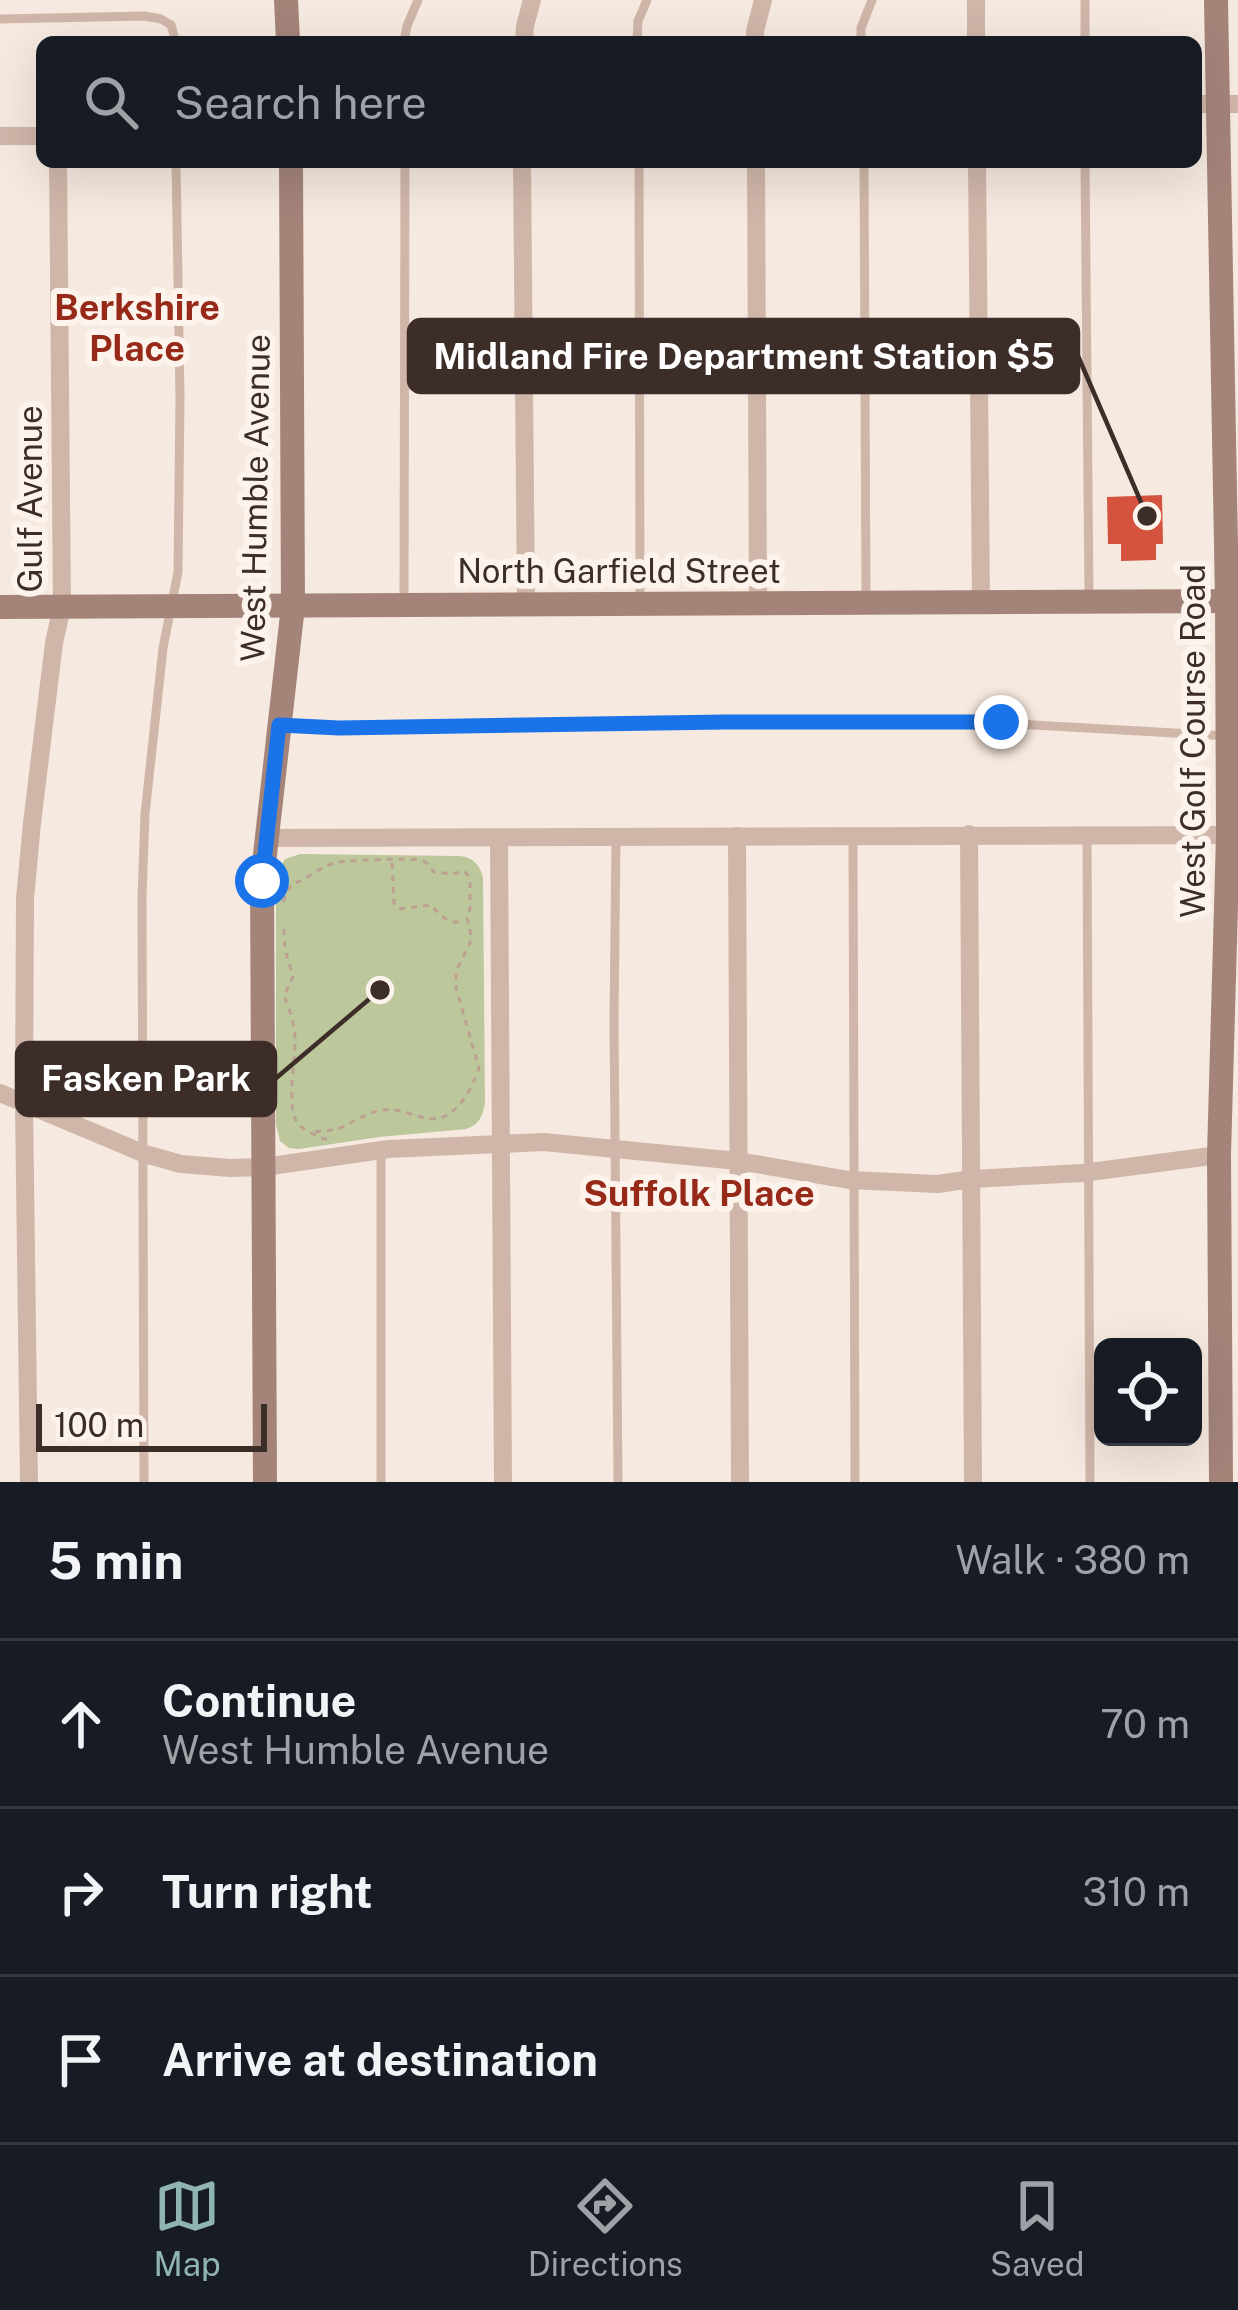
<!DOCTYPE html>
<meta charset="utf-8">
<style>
body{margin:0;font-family:"Public Sans",sans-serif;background:#242831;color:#f1f3f6}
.controls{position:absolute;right:36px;bottom:36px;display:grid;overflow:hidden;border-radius:18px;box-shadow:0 12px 48px #0002}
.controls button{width:108px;height:108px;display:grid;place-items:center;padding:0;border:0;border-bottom:3px solid #363941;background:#171b24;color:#f1f3f6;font:60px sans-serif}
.scale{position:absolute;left:36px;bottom:30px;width:231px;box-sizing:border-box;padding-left:12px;border:6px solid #3c2d29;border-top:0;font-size:33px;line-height:42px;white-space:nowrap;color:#3c2d29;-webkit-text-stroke:9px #fcf3ec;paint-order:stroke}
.stop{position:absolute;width:36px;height:36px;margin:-27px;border:9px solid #1a73e8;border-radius:50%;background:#fff}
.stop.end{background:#1a73e8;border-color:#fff;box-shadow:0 3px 12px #0008}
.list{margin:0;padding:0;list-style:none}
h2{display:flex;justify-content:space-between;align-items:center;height:156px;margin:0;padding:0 48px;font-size:51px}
h2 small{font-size:39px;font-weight:400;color:#9ea1a6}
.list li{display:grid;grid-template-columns:78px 1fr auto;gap:36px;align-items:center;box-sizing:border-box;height:168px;padding:0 48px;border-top:3px solid #363941}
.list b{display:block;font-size:45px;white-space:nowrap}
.list p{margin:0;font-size:39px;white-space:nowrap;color:#9ea1a6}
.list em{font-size:39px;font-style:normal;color:#9ea1a6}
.icon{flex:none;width:66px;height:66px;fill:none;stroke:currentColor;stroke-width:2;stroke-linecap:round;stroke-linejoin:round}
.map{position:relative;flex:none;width:1238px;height:1482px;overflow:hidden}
.search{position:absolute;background:#171b24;box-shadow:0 12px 48px #0002;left:36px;right:36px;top:36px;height:132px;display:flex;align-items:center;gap:30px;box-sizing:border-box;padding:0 42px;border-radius:18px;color:#9ea1a6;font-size:45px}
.sheet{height:660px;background:#171b24}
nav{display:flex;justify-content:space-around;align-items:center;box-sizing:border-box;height:168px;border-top:3px solid #363941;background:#171b24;font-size:33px;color:#9ea1a6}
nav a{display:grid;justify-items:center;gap:6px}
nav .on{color:#90b3b3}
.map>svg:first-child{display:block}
.green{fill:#bdc79c}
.building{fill:#d4533f}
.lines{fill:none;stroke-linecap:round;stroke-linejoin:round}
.path{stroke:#bca092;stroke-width:3;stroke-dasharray:6 6;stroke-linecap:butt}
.lane{stroke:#d0b6a9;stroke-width:9}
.street{stroke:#d0b6a9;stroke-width:18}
.secondary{stroke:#a48479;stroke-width:24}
.route{stroke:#1a73e8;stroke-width:15}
.labels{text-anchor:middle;stroke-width:12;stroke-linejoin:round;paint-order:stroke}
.street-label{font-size:33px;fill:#3c2d29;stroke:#fcf3ec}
.neighbourhood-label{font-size:36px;font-weight:bold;fill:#962918;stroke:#fcf3ec}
.leader{fill:none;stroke:#3c2d29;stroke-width:4.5}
.callout-dot{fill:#3c2d29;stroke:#fcf3ec;stroke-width:4.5}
.callout{fill:#3c2d29;stroke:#3c2d29;stroke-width:4.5}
.callout-label{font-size:36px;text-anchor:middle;font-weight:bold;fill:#fff}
</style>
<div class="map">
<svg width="1238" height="1482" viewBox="0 0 1238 1482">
<rect width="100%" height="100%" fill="#f6e9df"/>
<path class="green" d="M300 854 460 856C473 857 481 866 483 878L485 1102C483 1116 479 1125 466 1129L379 1137 299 1149 289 1148 280 1141 276 1124V874L285 859Z"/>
<path class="building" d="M1162 495 1163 544H1156V560L1121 561V544H1108L1107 497Z"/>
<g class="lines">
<g class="path">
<path d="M392 863 394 903 399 909 431 905C440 915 450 927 464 920"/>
<path d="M283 902 291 885C306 879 320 868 334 863 343 860 411 858 420 860 428 862 429 866 434 872L453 874 465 871 470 880V908L467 918 472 939 456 971V988L479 1068C470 1093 453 1127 421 1117 408 1114 398 1108 384 1110 368 1112 354 1122 340 1128 331 1131 321 1131 312 1132"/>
<path d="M284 929 285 949 293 977 284 996C290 1009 296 1029 295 1043 295 1063 287 1102 296 1121 301 1130 319 1137 328 1140"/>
</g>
<g class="lane">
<path d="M1085 0V42"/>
<path d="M0 19 145 16 161 19 171 25 176 42"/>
<path d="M404 42 407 26 418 0"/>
<path d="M637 42 638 21 647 0"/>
<path d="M861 42V28L872 0"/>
<path d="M639 162 640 599"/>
<path d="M864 162 866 601"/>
<path d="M1085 162 1089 597"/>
<path d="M404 600 405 162"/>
<path d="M284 726 339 728 946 720 1227 736"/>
<path d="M1087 835 1090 1482"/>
<path d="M853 836 855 1482"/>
<path d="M616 838 614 1022 618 1482"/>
<path d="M144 1482 142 897 145 814 163 648 178 572 180 398 176 162"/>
<path d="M381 1482V1151"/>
</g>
<g class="street">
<path d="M976 0V42"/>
<path d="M524 42 525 26 532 0"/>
<path d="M755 42V31L763 0"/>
<path d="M1196 104H1238"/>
<path d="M0 136H42"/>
<path d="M522 162 526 605"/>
<path d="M756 162 758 603"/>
<path d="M977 162 981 603"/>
<path d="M969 834 973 1482"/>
<path d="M737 836 740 1482"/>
<path d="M266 838 1228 835"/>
<path d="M499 838 503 1482"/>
<path d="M0 1093 145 1154 181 1164 230 1168 264 1167 389 1149 544 1142 738 1161 849 1180 938 1184 972 1179 1082 1173 1219 1155"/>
<path d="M29 1482 24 1103 25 899 32 823 54 643 62 607 58 162"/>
</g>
<g class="secondary">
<path d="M286 0 288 42"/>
<path d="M1216 0 1227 601 1228 835 1219 1155 1221 1482"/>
<path d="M0 607 1238 601"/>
<path d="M265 1482 262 881 293 606 291 162"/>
</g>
</g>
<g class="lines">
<path class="route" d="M262 881 279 725 339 728 725 722H1001"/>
</g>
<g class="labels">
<g class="street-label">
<text transform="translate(255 498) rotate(-89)" y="12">West Humble Avenue</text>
<text transform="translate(30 499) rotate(-90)" y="12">Gulf Avenue</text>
<text x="619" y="583">North Garfield Street</text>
<text transform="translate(1193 741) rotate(-90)" y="12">West Golf Course Road</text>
</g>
<g class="neighbourhood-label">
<text x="137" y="320">Berkshire<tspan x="137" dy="41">Place</tspan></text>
<text x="699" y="1206">Suffolk Place</text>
</g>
</g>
<path class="leader" d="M1147 516L1078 356M380 990L275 1079"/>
<g class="callout-dot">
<circle cx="1147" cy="516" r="12"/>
<circle cx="380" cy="990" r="12"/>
</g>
<g class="callout">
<rect x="409" y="320" width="669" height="72" rx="12"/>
<rect x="17" y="1043" width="258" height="72" rx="12"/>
</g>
<g class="callout-label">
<text x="744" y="369">Midland Fire Department Station $5</text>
<text x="146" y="1091">Fasken Park</text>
</g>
</svg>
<div class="controls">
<button><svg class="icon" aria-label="locate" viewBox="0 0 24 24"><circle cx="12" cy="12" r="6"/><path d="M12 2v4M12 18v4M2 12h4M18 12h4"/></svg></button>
</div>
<div class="scale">100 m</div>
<div class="stop" style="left:262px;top:881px"></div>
<div class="stop end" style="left:1001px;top:722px"></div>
<div class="search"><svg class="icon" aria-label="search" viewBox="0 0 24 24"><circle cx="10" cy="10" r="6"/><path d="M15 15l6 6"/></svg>Search here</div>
</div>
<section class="sheet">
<h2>5 min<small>Walk · 380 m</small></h2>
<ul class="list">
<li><svg class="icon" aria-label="ahead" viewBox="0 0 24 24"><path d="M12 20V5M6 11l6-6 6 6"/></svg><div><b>Continue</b><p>West Humble Avenue</p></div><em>70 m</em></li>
<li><svg class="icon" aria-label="right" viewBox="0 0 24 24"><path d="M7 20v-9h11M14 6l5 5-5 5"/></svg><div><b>Turn right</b></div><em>310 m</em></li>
<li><svg class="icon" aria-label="arrive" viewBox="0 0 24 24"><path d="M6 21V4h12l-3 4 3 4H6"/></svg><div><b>Arrive at destination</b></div></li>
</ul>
</section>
<nav>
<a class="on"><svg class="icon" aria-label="map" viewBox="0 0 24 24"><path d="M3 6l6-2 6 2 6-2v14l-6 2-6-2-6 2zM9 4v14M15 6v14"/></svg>Map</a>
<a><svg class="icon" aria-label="directions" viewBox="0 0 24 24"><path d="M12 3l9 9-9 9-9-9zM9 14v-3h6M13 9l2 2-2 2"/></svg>Directions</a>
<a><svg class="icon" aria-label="saved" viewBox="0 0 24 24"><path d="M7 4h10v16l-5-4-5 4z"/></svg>Saved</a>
</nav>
